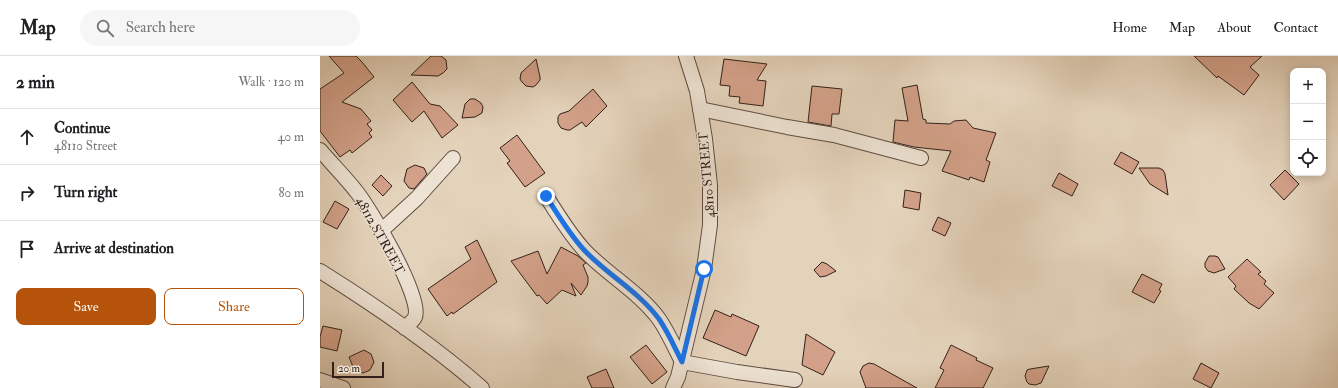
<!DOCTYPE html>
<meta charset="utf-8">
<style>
body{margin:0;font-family:"IM FELL Double Pica",serif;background:#f6f6f6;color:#202124}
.controls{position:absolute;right:12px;top:12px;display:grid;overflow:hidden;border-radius:8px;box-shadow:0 2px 10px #0003}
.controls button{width:36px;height:36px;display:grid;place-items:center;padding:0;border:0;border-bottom:1px solid #e0e0e0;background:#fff;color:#202124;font:20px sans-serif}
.scale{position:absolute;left:12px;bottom:10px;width:52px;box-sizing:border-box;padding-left:4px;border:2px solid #33201a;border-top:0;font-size:11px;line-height:14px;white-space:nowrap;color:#33201a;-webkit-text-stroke:3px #ede2d3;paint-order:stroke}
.stop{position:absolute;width:12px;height:12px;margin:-9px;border:3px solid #1a73e8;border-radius:50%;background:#fff}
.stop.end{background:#1a73e8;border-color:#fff;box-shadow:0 1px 4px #0008}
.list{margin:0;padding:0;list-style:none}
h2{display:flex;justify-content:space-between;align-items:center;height:52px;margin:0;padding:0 16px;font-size:17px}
h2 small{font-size:13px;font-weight:400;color:#757577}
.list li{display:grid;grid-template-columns:26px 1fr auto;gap:12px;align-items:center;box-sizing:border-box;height:56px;padding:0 16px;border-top:1px solid #e0e0e0}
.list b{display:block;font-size:15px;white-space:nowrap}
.list p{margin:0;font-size:13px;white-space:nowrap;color:#757577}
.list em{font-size:13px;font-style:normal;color:#757577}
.actions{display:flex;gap:8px;padding:12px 16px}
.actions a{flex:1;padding:9px 0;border:1px solid #b45309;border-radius:8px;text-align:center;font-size:14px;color:#b45309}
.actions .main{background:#b45309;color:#fff}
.icon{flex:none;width:22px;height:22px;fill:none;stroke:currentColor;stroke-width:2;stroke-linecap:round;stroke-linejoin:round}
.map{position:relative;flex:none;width:1018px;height:332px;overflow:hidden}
header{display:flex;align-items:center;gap:24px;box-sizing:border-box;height:56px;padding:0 20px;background:#fff;border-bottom:1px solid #e0e0e0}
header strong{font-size:19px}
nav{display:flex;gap:22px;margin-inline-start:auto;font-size:14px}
.search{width:280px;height:36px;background:#f6f6f6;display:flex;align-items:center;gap:10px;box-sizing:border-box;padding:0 14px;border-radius:22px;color:#757577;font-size:15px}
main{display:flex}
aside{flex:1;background:#fff}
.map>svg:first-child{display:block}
.building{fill:#d3a189;stroke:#33201a}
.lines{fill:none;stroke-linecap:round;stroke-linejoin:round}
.minor-casing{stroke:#5f4d42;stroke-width:16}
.minor{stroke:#ede2d3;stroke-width:14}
.route{stroke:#1a73e8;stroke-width:5}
.labels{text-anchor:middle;stroke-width:3;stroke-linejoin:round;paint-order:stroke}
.street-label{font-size:13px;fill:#33201a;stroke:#ede2d3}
</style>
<header>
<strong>Map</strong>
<div class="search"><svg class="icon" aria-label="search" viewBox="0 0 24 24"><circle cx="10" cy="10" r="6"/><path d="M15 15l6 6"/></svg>Search here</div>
<nav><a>Home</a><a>Map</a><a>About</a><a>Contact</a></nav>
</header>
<main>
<aside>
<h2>2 min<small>Walk · 120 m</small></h2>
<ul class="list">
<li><svg class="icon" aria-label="ahead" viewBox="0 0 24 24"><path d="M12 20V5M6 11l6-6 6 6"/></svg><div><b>Continue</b><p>48110 Street</p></div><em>40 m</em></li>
<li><svg class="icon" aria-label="right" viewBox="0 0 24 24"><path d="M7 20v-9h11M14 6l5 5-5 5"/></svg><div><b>Turn right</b></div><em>80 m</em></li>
<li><svg class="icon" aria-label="arrive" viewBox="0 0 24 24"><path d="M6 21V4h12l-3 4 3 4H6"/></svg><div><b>Arrive at destination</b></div></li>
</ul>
<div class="actions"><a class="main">Save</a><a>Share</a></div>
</aside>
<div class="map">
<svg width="1018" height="332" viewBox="0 0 1018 332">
<rect width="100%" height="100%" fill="#e4d3bb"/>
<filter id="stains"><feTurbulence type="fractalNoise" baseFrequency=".005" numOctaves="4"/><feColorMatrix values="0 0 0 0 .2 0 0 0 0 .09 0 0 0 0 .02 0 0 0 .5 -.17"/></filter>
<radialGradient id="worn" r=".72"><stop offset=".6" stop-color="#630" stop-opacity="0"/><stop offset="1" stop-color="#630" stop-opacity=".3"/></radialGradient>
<g class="building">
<path d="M9 0H36L42 6 54 21 22 46 41 53 51 65 47 68 52 74 49 77 52 81 32 97 30 94 20 101 0 75V33L24 17Z"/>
<path d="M111 0H121L126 4 127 13 123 17 118 20 91 19Z"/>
<path d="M874 0H942L930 11 939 19 924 39 898 20 897 22Z"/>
<path d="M216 3 220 21V24L216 29 213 31 206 30 202 26 200 23 201 17Z"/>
<path d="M404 3 447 8 437 24 446 25 443 50 419 47 420 41 409 40 410 30 400 29Z"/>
<path d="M92 26 110 48 120 50 138 69 122 82 104 55 92 66 73 44Z"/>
<path d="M597 29 603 63 606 64V67L630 68 634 65 646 64 653 72 676 77 666 104 670 106 664 126 650 121 649 124 622 115 631 95 594 91 573 86 575 64 588 65 582 32Z"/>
<path d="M492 30 522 33 519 58H512L511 70 488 66Z"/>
<path d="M273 33 287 50 266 71 262 66 250 74H247L241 72 238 67V61L240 58 249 55Z"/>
<path d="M150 43H155L161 47 163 51 162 57 155 61 142 62 145 48Z"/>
<path d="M197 79 225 117 205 131 187 107 190 105 180 92Z"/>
<path d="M801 96 819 106 812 118 794 108Z"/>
<path d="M95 109 104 112 107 118 94 133 89 132 84 125 87 113Z"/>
<path d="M819 112H839L843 114 845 118 848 139 830 128Z"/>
<path d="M965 114 979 128 964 144 950 129Z"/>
<path d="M739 117 758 128 752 140 732 130Z"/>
<path d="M61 119 72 130 63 140 52 129Z"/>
<path d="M585 134 601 137 599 154 583 151Z"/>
<path d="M15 145 29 153 17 173 3 166Z"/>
<path d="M618 161 631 167 625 180 612 174Z"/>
<path d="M157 184 177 226 133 258 132 256 127 260 108 233 151 203 145 191Z"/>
<path d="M241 191 258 200 266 207 263 209 268 221V226L267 230 261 239 251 227 256 240 242 234 227 248 219 239 217 240 191 205 218 195 227 218Z"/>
<path d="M889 200H895L898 201 905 213 894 217 888 215 885 211V207Z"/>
<path d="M927 203 941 216 938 218 946 225 944 228 954 237 939 253 929 247 914 233 916 230 908 221Z"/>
<path d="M502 206 507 208 516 215 506 220 500 221 494 214Z"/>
<path d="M822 218 842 228 839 234 841 235 834 247 812 236Z"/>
<path d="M395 254 411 261 412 258 439 270 426 300 383 282Z"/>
<path d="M3 270 22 274 17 295 0 291V281Z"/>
<path d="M486 278 515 296 503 319 482 309Z"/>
<path d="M326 289 347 316 332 328 310 301Z"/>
<path d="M631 289 657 302 656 304 673 312 663 332H615L624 314 620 312Z"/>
<path d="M44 294 51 298 54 306 50 314 43 317 34 313 29 301Z"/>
<path d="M549 307 554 308 597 332H546L540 316 543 310Z"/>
<path d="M881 307 899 317 891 332 873 323Z"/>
<path d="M729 310 721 327 715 329 709 328 707 326 705 320 707 314 710 313Z"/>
<path d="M286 313 294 332H272L267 321Z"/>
</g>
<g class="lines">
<defs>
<g id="minor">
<path d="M380 53 467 71 514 79 601 102"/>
<path d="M0 94C12 108 25 121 36 135 50 152 103 242 95 261 94 264 88 269 85 272"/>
<path d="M226 140C238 159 250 179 265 195 288 219 319 236 339 263 348 276 355 292 362 306L417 316 475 324"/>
<path d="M61 175 97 142 133 102"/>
<path d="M0 215C56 250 112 288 162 332"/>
<path d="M0 324 23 332"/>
<path d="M353 332 358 321 384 213 390 169V129L385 83 377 35 366 0"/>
</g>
</defs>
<use href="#minor" class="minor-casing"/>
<use href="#minor" class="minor"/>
</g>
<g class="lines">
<path class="route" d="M226 140C238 159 250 179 265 195 288 219 319 236 339 263 348 276 355 292 362 306L384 213"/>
</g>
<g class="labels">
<g class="street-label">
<text transform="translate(386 119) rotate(-95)" y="5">48110 STREET</text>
<text transform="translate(61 179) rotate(61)" y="5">48112 STREET</text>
</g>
</g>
<rect width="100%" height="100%" filter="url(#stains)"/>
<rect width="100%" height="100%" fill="url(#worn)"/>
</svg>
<div class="controls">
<button>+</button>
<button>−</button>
<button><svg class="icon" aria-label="locate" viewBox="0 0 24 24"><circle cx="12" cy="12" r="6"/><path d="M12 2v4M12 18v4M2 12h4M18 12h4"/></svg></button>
</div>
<div class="scale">20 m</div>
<div class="stop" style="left:384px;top:213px"></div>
<div class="stop end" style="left:226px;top:140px"></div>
</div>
</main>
